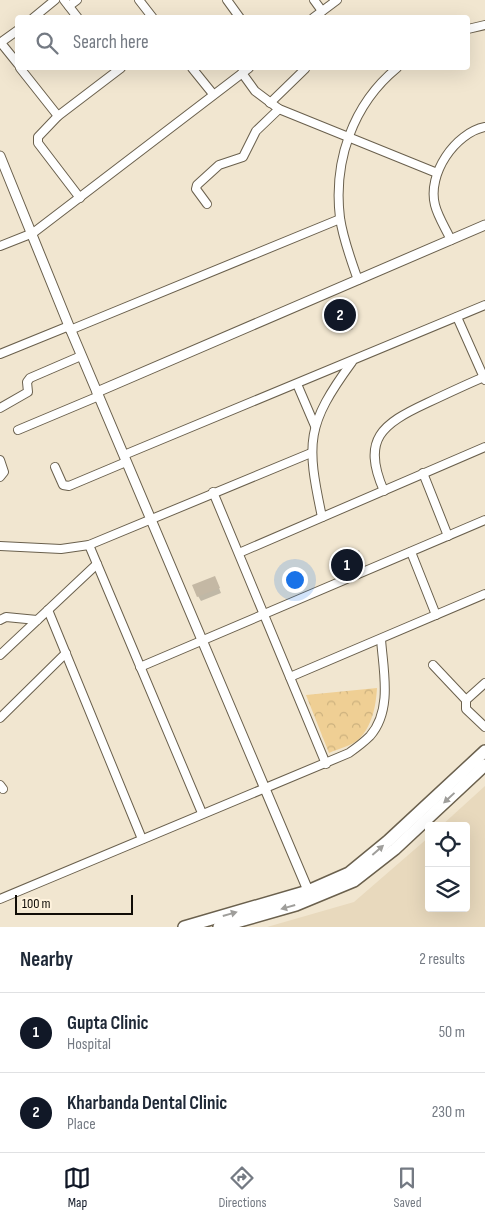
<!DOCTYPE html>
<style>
body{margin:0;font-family:"Sofia Sans Condensed",sans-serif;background:#f2f2f3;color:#1f2937}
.controls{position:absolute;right:15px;bottom:15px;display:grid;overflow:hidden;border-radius:5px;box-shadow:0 5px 20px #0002}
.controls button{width:45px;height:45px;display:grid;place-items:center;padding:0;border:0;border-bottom:1px solid #e0e1e3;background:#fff;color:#1f2937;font:25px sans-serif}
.scale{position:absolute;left:15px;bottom:12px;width:118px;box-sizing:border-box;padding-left:5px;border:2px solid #100c06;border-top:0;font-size:14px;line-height:18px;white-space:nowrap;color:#100c06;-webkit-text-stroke:4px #fff3dd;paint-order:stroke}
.you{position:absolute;left:294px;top:579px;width:18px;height:18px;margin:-12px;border:4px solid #fff;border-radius:50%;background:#1a73e8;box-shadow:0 0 0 8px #1a73e833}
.badge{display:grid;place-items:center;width:32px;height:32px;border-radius:50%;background:#111827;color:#fff;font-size:16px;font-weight:700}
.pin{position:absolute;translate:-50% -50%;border:2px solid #fff;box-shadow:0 1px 5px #0006}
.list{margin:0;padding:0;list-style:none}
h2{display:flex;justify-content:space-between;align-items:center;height:65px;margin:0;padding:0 20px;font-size:21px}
h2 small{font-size:16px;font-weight:400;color:#747a83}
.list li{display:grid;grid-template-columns:32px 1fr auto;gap:15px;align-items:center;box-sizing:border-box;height:80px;padding:0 20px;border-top:1px solid #e0e1e3}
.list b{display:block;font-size:19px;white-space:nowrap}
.list p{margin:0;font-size:16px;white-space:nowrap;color:#747a83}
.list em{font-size:16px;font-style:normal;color:#747a83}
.icon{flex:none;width:28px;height:28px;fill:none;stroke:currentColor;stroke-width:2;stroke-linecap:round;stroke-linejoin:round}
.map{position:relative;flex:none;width:485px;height:927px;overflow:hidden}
.search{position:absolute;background:#fff;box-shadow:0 5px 20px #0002;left:15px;right:15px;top:15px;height:55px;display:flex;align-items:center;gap:12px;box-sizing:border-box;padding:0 18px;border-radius:5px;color:#747a83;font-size:19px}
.sheet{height:225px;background:#fff}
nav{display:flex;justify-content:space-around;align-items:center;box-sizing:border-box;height:70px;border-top:1px solid #e0e1e3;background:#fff;font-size:14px;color:#747a83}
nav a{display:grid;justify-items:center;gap:2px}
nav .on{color:#111827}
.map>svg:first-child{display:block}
.built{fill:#e8d9bd}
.park{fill:url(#park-crowns)}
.shadow{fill:#0003}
.building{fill:#c4b8a4}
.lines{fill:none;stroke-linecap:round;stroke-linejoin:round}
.minor-casing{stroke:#6a604d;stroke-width:10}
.tertiary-casing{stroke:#6a604d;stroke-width:11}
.primary-casing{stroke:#6a604d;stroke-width:14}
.minor{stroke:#fff;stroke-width:8}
.tertiary{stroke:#fff;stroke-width:9}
.primary{stroke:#fff;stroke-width:11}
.oneway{fill:#9f9e9b}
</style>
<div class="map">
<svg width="485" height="927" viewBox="0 0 485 927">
<defs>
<pattern id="park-crowns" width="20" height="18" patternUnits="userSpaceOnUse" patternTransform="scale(1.25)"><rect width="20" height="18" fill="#efcf94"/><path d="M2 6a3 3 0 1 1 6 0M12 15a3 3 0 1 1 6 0" fill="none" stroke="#ccb17e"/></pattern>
</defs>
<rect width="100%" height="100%" fill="#f1e6d0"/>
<path class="built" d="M485 786V927H267L354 902 429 837V908H466V826H441Z"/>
<path class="park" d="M377 688C376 706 372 727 358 740 351 746 337 749 329 753L306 695Z"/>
<g class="shadow">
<path d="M341 306 353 329 349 331 344 322 339 324 332 310Z"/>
<path d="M362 557 367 569 342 580 340 575Z"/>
<path d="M217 583 221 593 201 601 198 596Z"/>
</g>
<g class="building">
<path d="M342 304 352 325 346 328 341 319 336 322 331 310Z"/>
<path d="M359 550 365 564 339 576 333 563Z"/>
<path d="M215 576 220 588 197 597 192 585Z"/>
</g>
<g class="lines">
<defs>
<g id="minor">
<path d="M64 0 78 18"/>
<path d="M139 0 153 18"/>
<path d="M227 0 240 18"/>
<path d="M314 0 322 11"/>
<path d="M69 6 77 0"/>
<path d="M33 18 55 0"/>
<path d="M313 18 337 0"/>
<path d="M468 29 485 25"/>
<path d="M0 43 18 30"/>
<path d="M1 43 18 64"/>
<path d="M20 68 58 116"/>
<path d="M192 68 213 94"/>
<path d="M242 73 255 91 279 109 437 173"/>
<path d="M270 103 305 69"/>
<path d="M80 198 38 143V137L58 116 121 68"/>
<path d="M207 204 196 189 197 185 219 165 243 157 256 131 279 109"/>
<path d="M451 240C446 229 438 217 435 205 427 174 455 133 485 127"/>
<path d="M0 246 33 233 249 68"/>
<path d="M358 280C351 260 343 239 340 218 333 161 353 104 397 68"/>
<path d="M457 317 485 380"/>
<path d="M70 330 340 219"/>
<path d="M0 354 69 326"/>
<path d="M297 384 315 426"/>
<path d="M0 408 28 392 27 382 30 378 81 356"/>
<path d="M18 430 99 396"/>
<path d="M124 455 485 305"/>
<path d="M0 460 4 472 0 477"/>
<path d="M55 467 63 485 69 486 126 462"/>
<path d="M423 473 448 536"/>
<path d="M384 491C361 439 382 424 427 403 446 394 465 385 484 377"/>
<path d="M213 492 326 764"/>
<path d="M322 517C306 442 306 425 352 362"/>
<path d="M89 545 202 813"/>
<path d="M0 546 61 549 89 545 311 453"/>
<path d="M411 552 436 615"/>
<path d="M239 553 485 447"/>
<path d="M48 610 142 839"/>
<path d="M0 620 6 617 37 620"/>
<path d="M0 655 97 564"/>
<path d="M433 665 466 700 485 683"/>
<path d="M140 667 485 520"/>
<path d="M290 677 485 594"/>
<path d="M466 700V709L485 727"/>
<path d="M0 718 66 653"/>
<path d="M0 785 3 789"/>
<path d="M0 899 349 753C356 748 364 742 370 736 393 710 383 669 381 639"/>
</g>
<g id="tertiary">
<path d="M0 156 69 326 310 895"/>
<path d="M97 392 485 225"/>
</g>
<g id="primary">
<path d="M184 927 308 891 349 873 388 841 485 751"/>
<path d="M219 927 296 905 354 881 395 849 485 765"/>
</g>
</defs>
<use href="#minor" class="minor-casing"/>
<use href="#tertiary" class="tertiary-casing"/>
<use href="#primary" class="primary-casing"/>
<use href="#minor" class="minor"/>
<use href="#tertiary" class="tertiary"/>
<use href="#primary" class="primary"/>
</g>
<defs><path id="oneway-solid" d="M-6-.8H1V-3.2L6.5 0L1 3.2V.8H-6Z" transform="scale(1.25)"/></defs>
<g class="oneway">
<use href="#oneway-solid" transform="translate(449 798) rotate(137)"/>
<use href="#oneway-solid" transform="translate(378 850) rotate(-41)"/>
<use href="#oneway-solid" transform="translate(288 907) rotate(164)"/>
<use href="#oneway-solid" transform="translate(230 914) rotate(-16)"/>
</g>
</svg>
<div class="controls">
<button><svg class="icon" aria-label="locate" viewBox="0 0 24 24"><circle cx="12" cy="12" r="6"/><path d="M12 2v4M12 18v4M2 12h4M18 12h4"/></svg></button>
<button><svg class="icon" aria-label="layers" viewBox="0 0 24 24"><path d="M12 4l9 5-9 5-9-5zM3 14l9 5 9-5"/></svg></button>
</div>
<div class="scale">100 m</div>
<div class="you"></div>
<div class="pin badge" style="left:347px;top:565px">1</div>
<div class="pin badge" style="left:340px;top:315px">2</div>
<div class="search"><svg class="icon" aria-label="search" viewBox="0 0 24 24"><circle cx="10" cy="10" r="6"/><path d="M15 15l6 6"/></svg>Search here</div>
</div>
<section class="sheet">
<h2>Nearby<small>2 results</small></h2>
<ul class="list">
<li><span class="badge">1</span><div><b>Gupta Clinic</b><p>Hospital</p></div><em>50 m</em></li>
<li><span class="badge">2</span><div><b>Kharbanda Dental Clinic</b><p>Place</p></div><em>230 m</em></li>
</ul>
</section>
<nav>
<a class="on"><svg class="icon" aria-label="map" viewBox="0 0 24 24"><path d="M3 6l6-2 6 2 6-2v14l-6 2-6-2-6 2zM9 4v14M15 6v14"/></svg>Map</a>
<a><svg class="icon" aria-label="directions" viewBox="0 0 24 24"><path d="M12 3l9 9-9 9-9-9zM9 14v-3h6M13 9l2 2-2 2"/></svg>Directions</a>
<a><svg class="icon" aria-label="saved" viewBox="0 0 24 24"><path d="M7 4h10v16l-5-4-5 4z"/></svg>Saved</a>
</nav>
